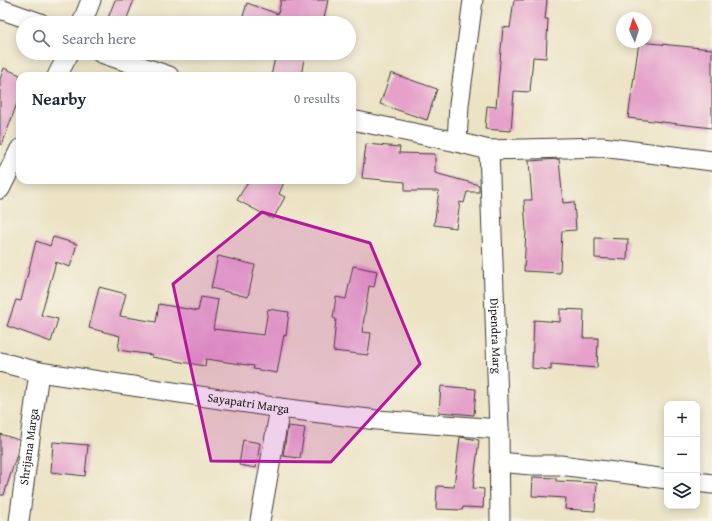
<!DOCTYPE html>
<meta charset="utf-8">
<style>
body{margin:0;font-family:"Gentium Book Plus",serif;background:#f2f2f3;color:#1f2937}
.controls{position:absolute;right:12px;bottom:12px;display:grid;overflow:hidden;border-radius:8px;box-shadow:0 2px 10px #0003}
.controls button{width:36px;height:36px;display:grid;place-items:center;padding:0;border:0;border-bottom:1px solid #e0e1e3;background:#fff;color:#1f2937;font:20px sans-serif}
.compass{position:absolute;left:616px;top:12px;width:36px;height:36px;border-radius:50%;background:#fff;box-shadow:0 2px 10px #0003;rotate:356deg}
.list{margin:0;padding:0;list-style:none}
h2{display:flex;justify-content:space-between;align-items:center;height:52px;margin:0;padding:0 16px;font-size:17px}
h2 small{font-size:13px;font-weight:400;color:#747a83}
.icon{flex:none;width:22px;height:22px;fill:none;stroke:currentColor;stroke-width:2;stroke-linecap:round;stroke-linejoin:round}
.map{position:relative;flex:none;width:712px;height:521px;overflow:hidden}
.search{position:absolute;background:#fff;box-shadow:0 2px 10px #0003;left:16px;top:16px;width:340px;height:44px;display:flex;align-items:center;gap:10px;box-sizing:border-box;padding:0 14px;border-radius:22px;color:#747a83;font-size:15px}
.panel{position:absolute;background:#fff;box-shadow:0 2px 10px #0003;left:16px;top:72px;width:340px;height:112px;border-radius:12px}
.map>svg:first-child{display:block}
.building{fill:#e5a1ca}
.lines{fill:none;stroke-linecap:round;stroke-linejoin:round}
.minor-casing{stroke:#3b3a35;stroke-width:21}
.minor{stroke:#fff;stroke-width:19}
.marked{fill:#b5179e;fill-opacity:0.2;stroke:#b5179e;stroke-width:3;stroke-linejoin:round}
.labels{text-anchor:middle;stroke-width:3;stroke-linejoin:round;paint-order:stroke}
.street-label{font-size:12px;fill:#1c1c1c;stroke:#f7f3e8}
</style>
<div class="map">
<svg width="712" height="521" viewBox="0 0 712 521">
<rect width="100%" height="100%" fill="#f7f3e8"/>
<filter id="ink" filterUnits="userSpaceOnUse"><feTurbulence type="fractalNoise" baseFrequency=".025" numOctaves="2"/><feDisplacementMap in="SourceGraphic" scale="8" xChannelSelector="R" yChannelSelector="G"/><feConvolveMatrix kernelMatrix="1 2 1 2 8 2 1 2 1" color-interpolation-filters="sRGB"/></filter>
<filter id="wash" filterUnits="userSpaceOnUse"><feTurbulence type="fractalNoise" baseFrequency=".012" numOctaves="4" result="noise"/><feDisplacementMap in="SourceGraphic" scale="16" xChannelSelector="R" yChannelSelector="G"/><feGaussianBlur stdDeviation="0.9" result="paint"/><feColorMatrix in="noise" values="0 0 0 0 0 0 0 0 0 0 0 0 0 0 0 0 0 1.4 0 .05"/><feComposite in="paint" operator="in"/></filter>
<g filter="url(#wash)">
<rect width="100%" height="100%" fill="#ece3c5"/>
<g id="blocks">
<g class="building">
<path d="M115 0H134L125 23H106Z"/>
<path d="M281 0H328L323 23H241L247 3 278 14Z"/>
<path d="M514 0H547L545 19H548L546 58 533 57 530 92 514 91 511 131 485 129 487 106 496 107 503 27 510 28Z"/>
<path d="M639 42 712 49V128L628 118Z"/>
<path d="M276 53H305L301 76H271Z"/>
<path d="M4 68 20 75V95L2 145 0 144V79Z"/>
<path d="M391 73 437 89 427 120 380 104Z"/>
<path d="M366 144 400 147 399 153 435 154V173L479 185V192H467L464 203 460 202 456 228 434 225 439 191H405V182L362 178Z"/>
<path d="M559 159 563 203 574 202 576 230 562 231 560 273 524 271 526 231 524 200H532L529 161Z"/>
<path d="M249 180H285L279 194 285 197 273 219 237 200Z"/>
<path d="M53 237 77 244 70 267 56 262 41 315 58 319 51 342 7 326 16 300 21 301 36 241 50 246Z"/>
<path d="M595 238 628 239 627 260 595 258Z"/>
<path d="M218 256 255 265 248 297 211 288Z"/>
<path d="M353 266 377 271 374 287 369 286 362 332 371 333 368 355 333 351 336 319 333 318 336 297 346 299Z"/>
<path d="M99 287 126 294 120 316 156 322 159 304 198 311 201 297 218 300 213 329 264 335 268 309 289 312 286 336 284 335 277 373 253 369 254 366 206 359 205 366 152 357V355L118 350 120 336 89 328Z"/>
<path d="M560 309 584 310 583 338H598L597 368 551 364V370L532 368 534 320 560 322Z"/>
<path d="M441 386 476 389 474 415 439 412Z"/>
<path d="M288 426 305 428 300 458 283 456Z"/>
<path d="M0 434 19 440 17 454 4 495H0Z"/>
<path d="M460 437 479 440 473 488 484 489 483 508 463 507 462 510 436 509 437 486 454 487Z"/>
<path d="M243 440 260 443 256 468 239 465Z"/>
<path d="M53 442 88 445 85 476 51 472Z"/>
<path d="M533 477 556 478V481L597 483 595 511 565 509 566 498 532 496Z"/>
</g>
</g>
</g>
<g filter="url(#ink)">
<use href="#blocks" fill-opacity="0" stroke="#3b3a35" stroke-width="1"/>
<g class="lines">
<defs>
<g id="minor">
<path d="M0 9 40 23"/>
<path d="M82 23 91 0"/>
<path d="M101 53 169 76"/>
<path d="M57 76 69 53"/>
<path d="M352 120 457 142 489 150 602 147 712 161"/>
<path d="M457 142 459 105 473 0"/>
<path id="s1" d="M489 150 499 429 500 521"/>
<path d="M0 189 20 149"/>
<path id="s2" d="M0 362 39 372 280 408 377 420 499 429"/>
<path d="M499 462 531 465H560L667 479"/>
<path d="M697 482 712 484"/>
<path id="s3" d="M19 521 39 372"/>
<path d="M260 521 280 408"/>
</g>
</defs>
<use href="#minor" class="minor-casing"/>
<use href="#minor" class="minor"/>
</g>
</g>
<path class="marked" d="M262 212 370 243 420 364 331 462 211 461 173 284Z"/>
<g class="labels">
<g class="street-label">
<text dy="4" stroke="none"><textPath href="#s1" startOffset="186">Dipendra Marg</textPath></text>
<text dy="4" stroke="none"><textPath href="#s2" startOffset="252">Sayapatri Marga</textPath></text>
<text dy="4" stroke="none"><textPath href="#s3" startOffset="75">Shrijana Marga</textPath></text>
</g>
</g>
</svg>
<div class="controls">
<button>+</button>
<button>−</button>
<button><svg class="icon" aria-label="layers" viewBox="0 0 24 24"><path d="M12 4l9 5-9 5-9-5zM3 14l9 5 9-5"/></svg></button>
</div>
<svg class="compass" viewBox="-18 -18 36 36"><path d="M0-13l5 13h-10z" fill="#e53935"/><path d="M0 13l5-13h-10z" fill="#747a83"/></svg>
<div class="search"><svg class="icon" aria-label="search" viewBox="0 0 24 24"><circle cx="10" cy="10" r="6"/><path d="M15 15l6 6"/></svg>Search here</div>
<section class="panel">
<h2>Nearby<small>0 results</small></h2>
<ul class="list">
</ul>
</section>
</div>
